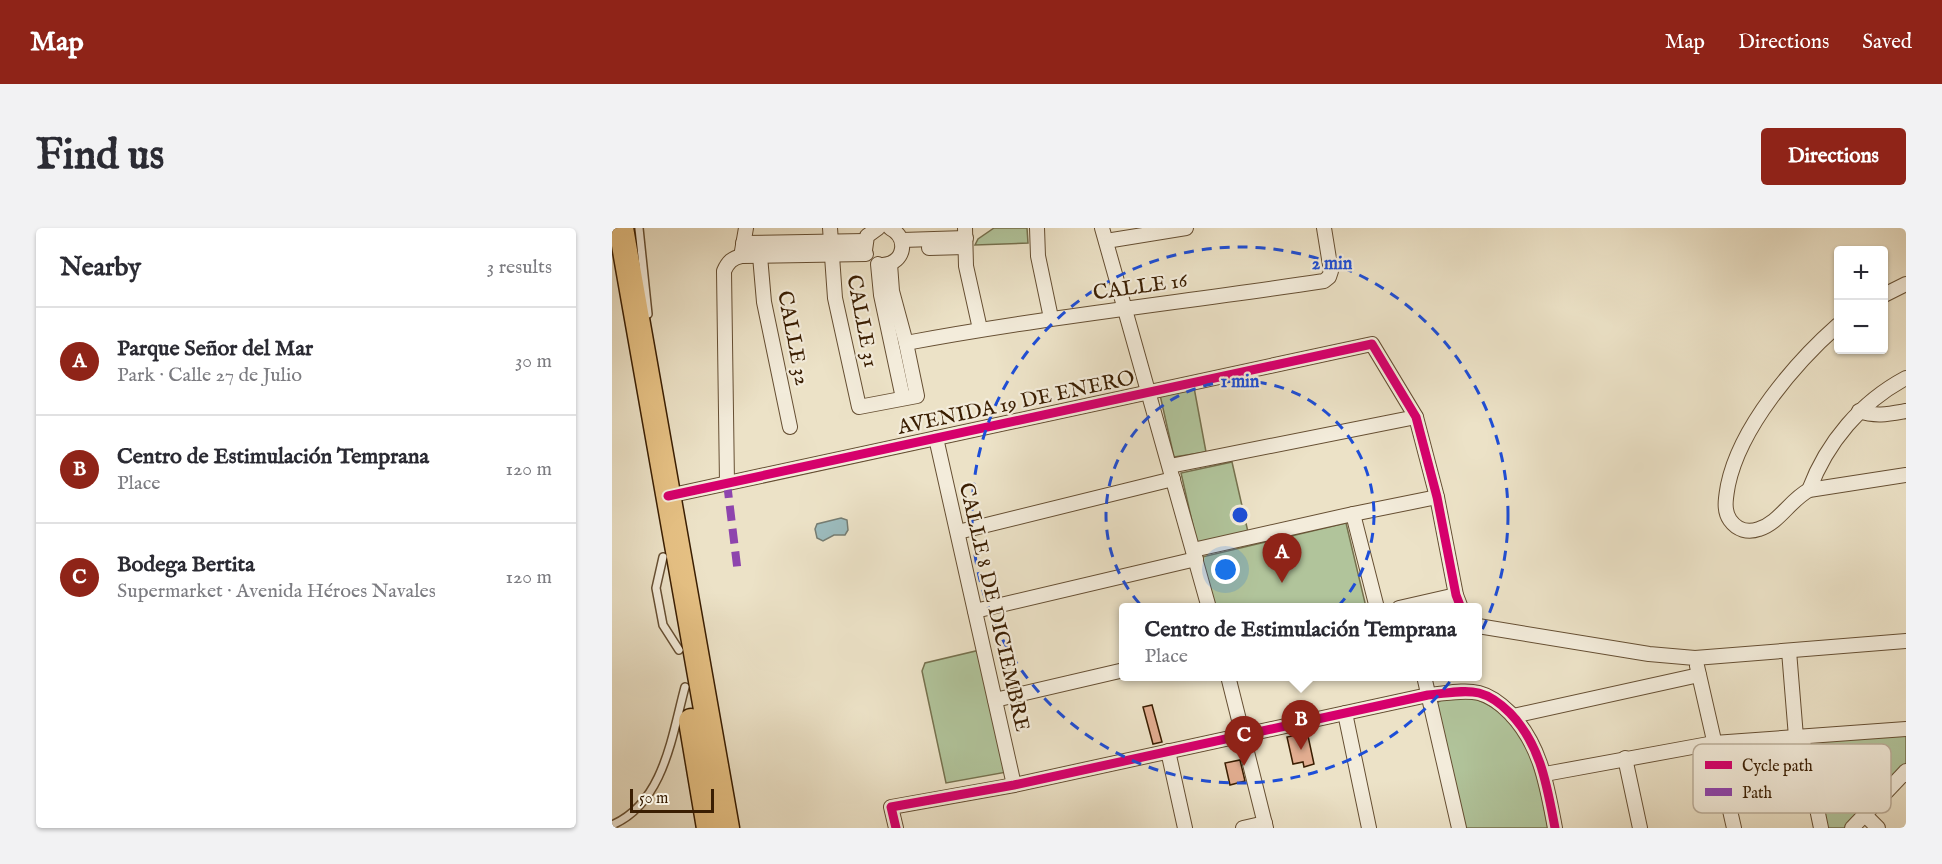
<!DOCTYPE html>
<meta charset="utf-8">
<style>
body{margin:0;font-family:"IM FELL English",serif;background:#f2f2f3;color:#2b2b33}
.controls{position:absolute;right:18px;top:18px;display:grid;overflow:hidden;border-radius:6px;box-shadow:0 2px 4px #0004}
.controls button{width:54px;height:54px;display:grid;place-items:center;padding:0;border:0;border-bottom:2px solid #e1e1e2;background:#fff;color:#2b2b33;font:30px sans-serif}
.scale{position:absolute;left:18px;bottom:15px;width:84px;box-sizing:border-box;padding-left:6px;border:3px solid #3a1e02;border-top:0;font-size:16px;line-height:21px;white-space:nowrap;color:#3a1e02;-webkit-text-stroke:4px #f3ecdb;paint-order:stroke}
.you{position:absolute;left:614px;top:342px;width:21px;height:21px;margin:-15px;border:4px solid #fff;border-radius:50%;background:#1a73e8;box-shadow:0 0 0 9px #1a73e833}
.badge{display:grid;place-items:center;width:39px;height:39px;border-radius:50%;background:#8f2418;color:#fff;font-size:20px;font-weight:700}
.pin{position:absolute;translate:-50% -50px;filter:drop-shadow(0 2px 3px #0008)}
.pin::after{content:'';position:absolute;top:32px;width:21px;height:18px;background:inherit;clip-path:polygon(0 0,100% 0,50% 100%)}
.popup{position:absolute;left:507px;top:375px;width:363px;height:78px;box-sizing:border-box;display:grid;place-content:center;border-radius:6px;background:#fff;filter:drop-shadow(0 2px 4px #0005);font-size:20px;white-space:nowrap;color:#7c7c81}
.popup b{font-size:22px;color:#2b2b33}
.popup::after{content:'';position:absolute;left:50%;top:100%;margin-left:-12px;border:12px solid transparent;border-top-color:#fff}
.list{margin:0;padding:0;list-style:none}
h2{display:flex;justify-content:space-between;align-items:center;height:78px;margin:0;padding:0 24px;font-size:26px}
h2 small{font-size:20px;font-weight:400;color:#7c7c81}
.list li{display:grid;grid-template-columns:39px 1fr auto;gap:18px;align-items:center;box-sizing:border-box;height:108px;padding:0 24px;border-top:2px solid #e1e1e2}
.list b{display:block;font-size:22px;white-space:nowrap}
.list p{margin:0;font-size:20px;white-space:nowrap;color:#7c7c81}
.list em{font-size:20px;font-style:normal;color:#7c7c81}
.map{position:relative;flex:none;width:1294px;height:600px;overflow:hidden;border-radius:6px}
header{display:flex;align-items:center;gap:36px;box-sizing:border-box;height:84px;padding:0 30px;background:#8f2418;color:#fff}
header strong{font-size:28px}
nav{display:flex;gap:33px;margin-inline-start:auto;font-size:21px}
.intro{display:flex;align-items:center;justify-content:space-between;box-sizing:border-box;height:144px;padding:0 36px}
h1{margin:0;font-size:42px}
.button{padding:15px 27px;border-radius:6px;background:#8f2418;color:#fff;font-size:21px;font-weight:700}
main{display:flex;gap:36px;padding:0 36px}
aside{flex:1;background:#fff;border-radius:6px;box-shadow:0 2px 4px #0004}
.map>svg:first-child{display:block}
.green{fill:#b1c49b;stroke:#76714e;stroke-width:1.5}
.water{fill:#9cbcbe;stroke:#757d73;stroke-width:1.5}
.building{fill:#e2ad90;stroke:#3a1e02;stroke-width:1.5}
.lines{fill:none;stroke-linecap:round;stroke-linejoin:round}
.lane-casing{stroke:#664f33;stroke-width:10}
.street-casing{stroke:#664f33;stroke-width:16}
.highway-casing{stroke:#3a1e02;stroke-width:27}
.lane{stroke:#f3ecdb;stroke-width:7}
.street{stroke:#f3ecdb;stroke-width:14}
.highway{stroke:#e6c184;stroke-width:24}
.quiet{stroke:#8e44ad;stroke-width:8;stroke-dasharray:15 8;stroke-linecap:butt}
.cycleway-casing{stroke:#f3ecdb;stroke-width:13}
.cycleway{stroke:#d6006c;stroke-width:9}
.ring{fill:none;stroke:#1d4ed8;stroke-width:3;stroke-dasharray:10 8}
.labels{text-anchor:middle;stroke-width:4.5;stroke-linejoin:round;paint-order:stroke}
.street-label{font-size:21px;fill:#3a1e02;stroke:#f3ecdb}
.key{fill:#f3ecdb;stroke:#bcae9a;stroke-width:1.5}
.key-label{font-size:16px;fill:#3a1e02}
.centre{fill:#1d4ed8;stroke:#f3ecdb;stroke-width:3}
.ring-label{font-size:18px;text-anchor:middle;font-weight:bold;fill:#1d4ed8;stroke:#f3ecdb;stroke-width:4.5;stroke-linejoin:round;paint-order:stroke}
</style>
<header>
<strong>Map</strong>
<nav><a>Map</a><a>Directions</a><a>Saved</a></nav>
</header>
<div class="intro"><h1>Find us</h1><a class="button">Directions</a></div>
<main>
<aside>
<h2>Nearby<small>3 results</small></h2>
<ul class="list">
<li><span class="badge">A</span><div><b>Parque Señor del Mar</b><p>Park · Calle 27 de Julio</p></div><em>30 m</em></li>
<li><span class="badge">B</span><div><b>Centro de Estimulación Temprana</b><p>Place</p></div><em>120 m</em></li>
<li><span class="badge">C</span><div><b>Bodega Bertita</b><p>Supermarket · Avenida Héroes Navales</p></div><em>120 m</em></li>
</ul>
</aside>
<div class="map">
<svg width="1294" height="600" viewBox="0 0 1294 600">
<rect width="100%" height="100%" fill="#ece2c7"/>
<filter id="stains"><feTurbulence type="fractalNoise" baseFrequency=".00333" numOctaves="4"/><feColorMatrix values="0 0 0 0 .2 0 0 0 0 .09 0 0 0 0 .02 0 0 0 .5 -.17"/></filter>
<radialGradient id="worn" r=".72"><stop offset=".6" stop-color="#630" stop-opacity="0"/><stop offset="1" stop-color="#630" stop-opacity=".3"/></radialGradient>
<g class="green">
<path d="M382 0H415L416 15 363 17 366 11Z"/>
<path d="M581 154 594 224 562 229 548 167Z"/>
<path d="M620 234 636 304 585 315 569 245Z"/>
<path d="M734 295 754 379H598L586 330Z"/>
<path d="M368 422 395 544 334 555 310 443 313 435Z"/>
<path d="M858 469C917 487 926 548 936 600H853L825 475 831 471Z"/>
<path d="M1294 504V538L1235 600H1215L1196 511Z"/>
</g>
<path class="water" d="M229 290 235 292 236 302 233 307H222L211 313 205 310 203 301 205 296Z"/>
<g class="building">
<path d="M540 477 550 514 541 516 531 479Z"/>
<path d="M685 507 686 510 696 508 702 536 692 539 691 534 681 536 675 509Z"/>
<path d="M628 532 633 553 618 557 613 535Z"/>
</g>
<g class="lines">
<defs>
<g id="lane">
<path d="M27 0 36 86"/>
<path d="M51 329 44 360 51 397 67 422"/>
<path d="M0 597C52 575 60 507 73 459"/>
</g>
<g id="street">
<path d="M218 0 223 70 247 179 305 168 294 115 280 63 278 36"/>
<path d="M353 0 354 38 368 101"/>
<path d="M425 0 426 28 439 90"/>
<path d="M490 0 597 380"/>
<path d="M290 12 354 10"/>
<path d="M494 13 574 0"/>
<path d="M131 15 253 13"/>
<path d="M317 20 353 19"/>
<path d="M253 22 255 8 266 0"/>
<path d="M130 23 134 0"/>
<path d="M148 28 152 74 178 199"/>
<path d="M266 36 269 67 291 170"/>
<path d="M271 37C293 35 297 10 278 0"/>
<path d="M1272 67 1294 56"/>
<path d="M1226 97C1183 135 1128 199 1116 257 1114 269 1111 282 1118 292 1125 302 1136 305 1147 301 1167 295 1178 272 1197 262L1294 247"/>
<path d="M294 115C433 89 573 74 712 53L717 49 719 43 712 0"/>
<path d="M1247 183C1264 189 1277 186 1294 183"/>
<path d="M324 210 402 557"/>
<path d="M558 238 804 189"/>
<path d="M115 255 112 43C116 34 120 30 130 28L254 26"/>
<path d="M1197 262C1215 214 1249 174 1294 150"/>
<path d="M56 268 760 116 804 189 825 269 844 367 849 380"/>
<path d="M741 286 765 380"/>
<path d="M346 304 561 251"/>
<path d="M581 322 741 286 825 269"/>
<path d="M787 380 844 367"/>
<path d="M363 383 584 331"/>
<path d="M866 398 1037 426 1083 430 1294 413"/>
<path d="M1177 423 1184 509"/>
<path d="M1085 438 1122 600"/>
<path d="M616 448 654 600"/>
<path d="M812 448 847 600"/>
<path d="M383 472 512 442"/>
<path d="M733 485 757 600"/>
<path d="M901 488 1087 447"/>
<path d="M1190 509 1209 600"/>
<path d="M556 523 573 600"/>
<path d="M1013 530 1028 600"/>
<path d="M933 546 1102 515 1294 501"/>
<path d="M1253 587 1266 600"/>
<path d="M284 600 279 579 402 557 816 467C832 466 851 461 867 465 879 468 889 476 898 485 929 517 935 558 943 600"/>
<path d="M631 600 653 595"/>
<path d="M1240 600 1294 543"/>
</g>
<g id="highway">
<path d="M9 0 115 600"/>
<path d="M79 493 97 600"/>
</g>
</defs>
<use href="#lane" class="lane-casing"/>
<use href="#street" class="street-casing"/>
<use href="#highway" class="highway-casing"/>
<use href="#lane" class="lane"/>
<use href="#street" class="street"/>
<use href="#highway" class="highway"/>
<path class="quiet" d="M115 255 126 346"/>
<defs>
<g id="cycleway">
<path d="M56 268 760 116 804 189 825 269 844 367 849 380"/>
<path d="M284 600 279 579 402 557 816 467C832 466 851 461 867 465 879 468 889 476 898 485 929 517 935 558 943 600"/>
</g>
</defs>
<use href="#cycleway" class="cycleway-casing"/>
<use href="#cycleway" class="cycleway"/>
</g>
<g class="ring">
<circle cx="628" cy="287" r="134"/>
<circle cx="628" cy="287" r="268"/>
</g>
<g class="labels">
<g class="street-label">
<text transform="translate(528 58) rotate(-8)" y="7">CALLE 16</text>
<text transform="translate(251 93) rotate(79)" y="7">CALLE 31</text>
<text transform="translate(182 110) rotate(79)" y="7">CALLE 32</text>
<text transform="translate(404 174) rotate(-12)" y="7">AVENIDA 19 DE ENERO</text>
<text transform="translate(383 379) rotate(77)" y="7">CALLE 8 DE DICIEMBRE</text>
</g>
</g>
<rect x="1081" y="516" width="198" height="69" rx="9" class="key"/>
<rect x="1093" y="533" width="27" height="8" fill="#d6006c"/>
<rect x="1093" y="560" width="27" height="8" fill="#8e44ad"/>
<g class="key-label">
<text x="1130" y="543">Cycle path</text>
<text x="1130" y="570">Path</text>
</g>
<circle cx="628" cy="287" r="9" class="centre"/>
<g class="ring-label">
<text x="720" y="41">2 min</text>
<text x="628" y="159">1 min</text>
</g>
<rect width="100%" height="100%" filter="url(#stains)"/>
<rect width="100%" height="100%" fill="url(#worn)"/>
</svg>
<div class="controls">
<button>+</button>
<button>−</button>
</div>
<div class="scale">50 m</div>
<div class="you"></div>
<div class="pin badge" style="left:670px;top:355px">A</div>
<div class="pin badge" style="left:689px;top:522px">B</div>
<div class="popup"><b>Centro de Estimulación Temprana</b>Place</div>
<div class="pin badge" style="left:632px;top:538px">C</div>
</div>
</main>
